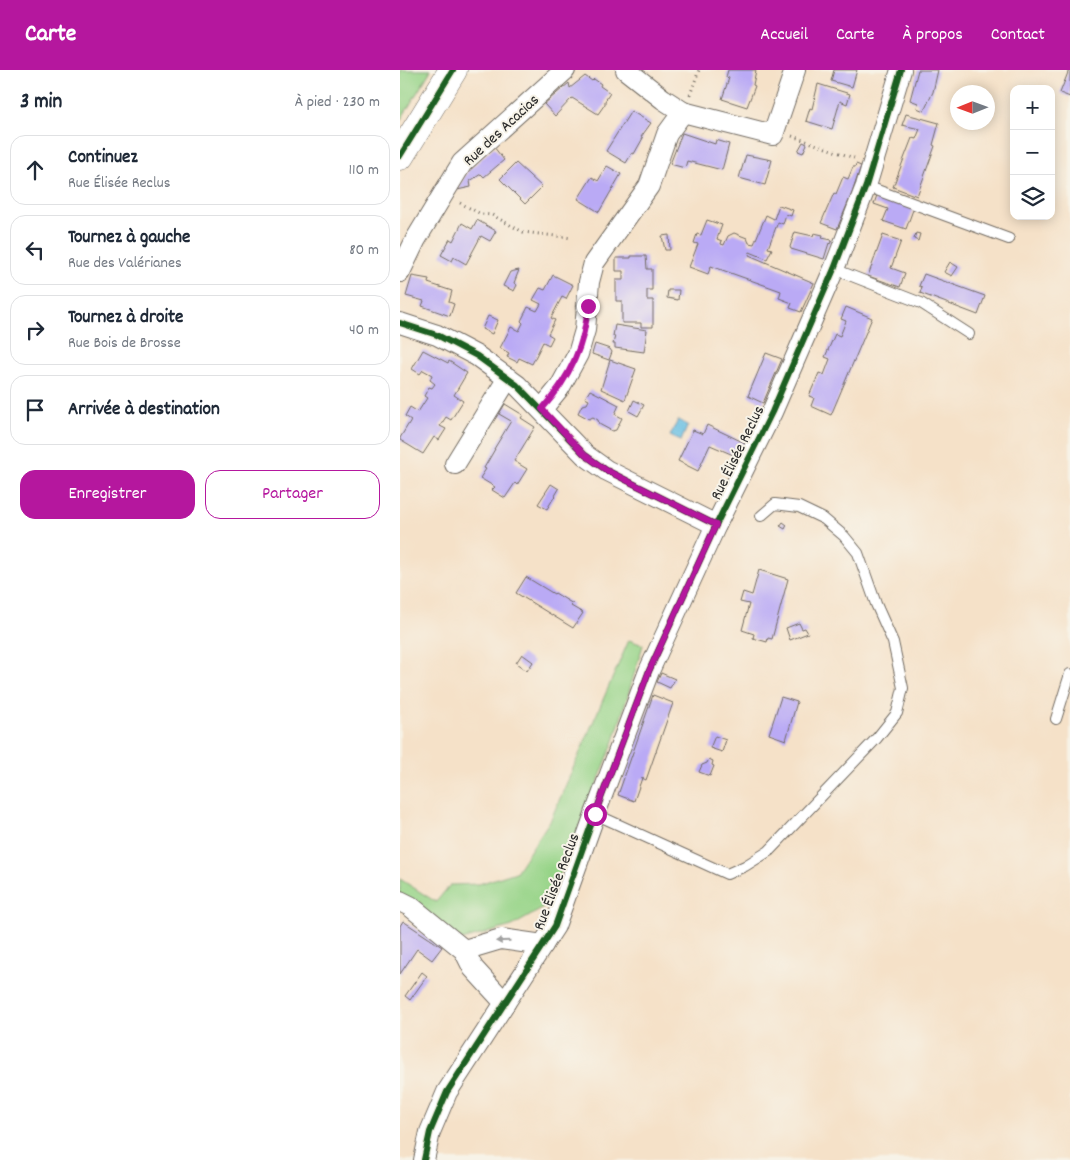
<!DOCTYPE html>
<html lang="fr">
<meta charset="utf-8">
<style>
body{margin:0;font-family:Dekko,sans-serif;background:#f2f2f3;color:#1f2937}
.controls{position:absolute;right:15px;top:15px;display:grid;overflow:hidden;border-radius:10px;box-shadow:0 2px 12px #0003}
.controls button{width:45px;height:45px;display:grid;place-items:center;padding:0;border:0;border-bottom:1px solid #e0e1e3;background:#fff;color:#1f2937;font:25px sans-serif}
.compass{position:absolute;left:550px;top:15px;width:45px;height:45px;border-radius:50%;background:#fff;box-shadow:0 2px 12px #0003;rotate:269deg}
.stop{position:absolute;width:15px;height:15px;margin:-11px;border:4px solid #b5179e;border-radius:50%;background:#fff}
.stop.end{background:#b5179e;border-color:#fff;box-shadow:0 1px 5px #0008}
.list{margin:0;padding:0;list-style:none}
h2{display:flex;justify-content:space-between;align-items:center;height:65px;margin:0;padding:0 20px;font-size:21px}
h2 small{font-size:16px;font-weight:400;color:#747a83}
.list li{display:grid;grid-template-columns:32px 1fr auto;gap:15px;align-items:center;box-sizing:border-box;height:70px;margin:0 10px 10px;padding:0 10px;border:1px solid #e0e1e3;border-radius:15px}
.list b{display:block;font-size:19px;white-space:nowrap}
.list p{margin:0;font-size:16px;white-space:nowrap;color:#747a83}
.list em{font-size:16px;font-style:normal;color:#747a83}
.actions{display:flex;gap:10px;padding:15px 20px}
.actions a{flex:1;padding:11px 0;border:1px solid #b5179e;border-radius:15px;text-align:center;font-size:18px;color:#b5179e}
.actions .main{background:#b5179e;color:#fff}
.icon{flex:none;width:28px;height:28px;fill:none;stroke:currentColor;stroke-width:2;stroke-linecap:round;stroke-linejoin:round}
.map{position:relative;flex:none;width:670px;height:1090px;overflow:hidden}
header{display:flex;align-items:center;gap:30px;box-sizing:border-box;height:70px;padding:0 25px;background:#b5179e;color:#fff}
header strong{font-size:24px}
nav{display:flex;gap:28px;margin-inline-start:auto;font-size:18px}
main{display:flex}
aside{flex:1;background:#fff}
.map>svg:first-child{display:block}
.green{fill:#97d488;stroke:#61805a}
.water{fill:#65bee3;stroke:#487487}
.building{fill:#baaaf5}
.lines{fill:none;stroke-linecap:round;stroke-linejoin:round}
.service-casing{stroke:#726b62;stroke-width:12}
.minor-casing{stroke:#726b62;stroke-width:22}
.secondary-casing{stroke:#726b62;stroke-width:29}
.path{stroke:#726b62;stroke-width:3;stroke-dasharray:1 4;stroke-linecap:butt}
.service{stroke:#fff;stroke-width:10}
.minor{stroke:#fff;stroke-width:20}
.secondary{stroke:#fff;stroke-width:28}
.cycleway-casing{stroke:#f7f3e8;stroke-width:9}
.cycleway{stroke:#1b5e20;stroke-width:6}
.oneway{fill:#a0a0a0}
.route{stroke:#b5179e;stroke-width:6}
.labels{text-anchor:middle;stroke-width:4;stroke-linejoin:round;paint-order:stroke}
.street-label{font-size:16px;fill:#2b2b2b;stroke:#f7f3e8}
</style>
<header>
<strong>Carte</strong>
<nav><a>Accueil</a><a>Carte</a><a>À propos</a><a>Contact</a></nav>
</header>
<main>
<aside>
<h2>3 min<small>À pied · 230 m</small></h2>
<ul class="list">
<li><svg class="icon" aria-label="ahead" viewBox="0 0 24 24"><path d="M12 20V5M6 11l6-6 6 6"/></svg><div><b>Continuez</b><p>Rue Élisée Reclus</p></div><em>110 m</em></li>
<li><svg class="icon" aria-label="left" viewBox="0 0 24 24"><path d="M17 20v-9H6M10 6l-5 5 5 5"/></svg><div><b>Tournez à gauche</b><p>Rue des Valérianes</p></div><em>80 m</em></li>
<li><svg class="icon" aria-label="right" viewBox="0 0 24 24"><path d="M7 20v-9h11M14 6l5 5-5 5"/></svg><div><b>Tournez à droite</b><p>Rue Bois de Brosse</p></div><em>40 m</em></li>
<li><svg class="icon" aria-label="arrive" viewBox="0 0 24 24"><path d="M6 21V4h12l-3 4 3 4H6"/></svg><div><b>Arrivée à destination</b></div></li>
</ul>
<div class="actions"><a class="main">Enregistrer</a><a>Partager</a></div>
</aside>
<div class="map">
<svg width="670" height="1090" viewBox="0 0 670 1090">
<rect width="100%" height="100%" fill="#f7f3e8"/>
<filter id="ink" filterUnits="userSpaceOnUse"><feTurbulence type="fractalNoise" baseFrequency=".02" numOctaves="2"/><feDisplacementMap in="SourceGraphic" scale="10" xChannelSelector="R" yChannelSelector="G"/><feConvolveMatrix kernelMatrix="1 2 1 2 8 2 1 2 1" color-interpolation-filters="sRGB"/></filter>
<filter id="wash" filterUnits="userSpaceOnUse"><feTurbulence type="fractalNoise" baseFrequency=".0096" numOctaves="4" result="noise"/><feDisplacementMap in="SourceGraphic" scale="20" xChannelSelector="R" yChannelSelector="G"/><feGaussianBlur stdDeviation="1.12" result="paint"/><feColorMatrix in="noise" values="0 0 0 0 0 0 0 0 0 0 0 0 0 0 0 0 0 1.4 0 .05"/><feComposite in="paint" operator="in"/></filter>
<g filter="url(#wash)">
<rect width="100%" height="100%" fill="#f5e1c8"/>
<g class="green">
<path d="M0 0H31L0 51Z"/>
<path d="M229 570 243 575 214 671 180 757 155 816 142 839 112 856 62 870 0 826V809L36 832 50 815 79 814 116 802 151 749Z"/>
</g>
<path class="water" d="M278 350 288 355 281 371 270 366Z"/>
<g id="blocks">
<g class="building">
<path d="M328 0H356L353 15 355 16 347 37 322 29 329 8 326 7Z"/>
<path d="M434 0H457L452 17 431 11Z"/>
<path d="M518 0H538L533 22 524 41 517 38 518 33 510 30Z"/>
<path d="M669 0H670V27L660 23Z"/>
<path d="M185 6 192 11 194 9 201 14 200 16 210 23 205 31V34L198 44 172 28 155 46 144 34 169 13 170 18Z"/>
<path d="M418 14 450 24 447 34 440 31 432 59 406 51 410 38 412 39Z"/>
<path d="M231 41 251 53 241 67 243 68 234 84 232 83 226 93 206 81Z"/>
<path d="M506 44 539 53 533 75 535 76 517 126 493 117 512 68 516 69 520 59 502 55Z"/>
<path d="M282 63 315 74 316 70 329 74 322 100 287 91 285 98 270 94Z"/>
<path d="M403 72 407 74 403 83 398 81Z"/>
<path d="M94 77 104 90 84 107 81 104 70 111 71 117 57 120 68 101Z"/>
<path d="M346 85 372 90 365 115 339 108Z"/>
<path d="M116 93 142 117 125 134 100 109Z"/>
<path d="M456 94 461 96 452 123 437 159 421 153 434 123 436 124 443 107 448 109 453 97H455Z"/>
<path d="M207 96 221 104 199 142 178 129 192 107 198 111Z"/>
<path d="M477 125 514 137 506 159 483 151 488 139 474 134Z"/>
<path d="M379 135 393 140 391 146 386 144 383 154 378 152 368 178 372 179 367 189 350 182 349 185 414 213 401 242 390 238 392 233 379 228 381 221 311 196 308 204 289 197 298 174 294 173 297 164 301 165 307 150 322 155 317 169 322 171 321 174 324 175 328 166 334 163 347 168 349 173 354 174 366 145 374 149Z"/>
<path d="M77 150 96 161 90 171 81 166 66 194 54 187 52 191 41 185 50 169 53 171 62 153 72 159Z"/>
<path d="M395 162 413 166 414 163 423 165 422 168 432 170 430 174 429 173 424 189 391 179 390 177Z"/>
<path d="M516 163 520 164 518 171 514 169Z"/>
<path d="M269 165 270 180H265L262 166Z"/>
<path d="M483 165 501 171 491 198 505 203 500 217 468 206Z"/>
<path d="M231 186H246L247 199H252V220H247V230H253V257H241V253H222V231H216V210H223V201H216V188H231Z"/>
<path d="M550 192 558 197 552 206 544 202Z"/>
<path d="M119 200 114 213 117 215 114 221 103 216 110 202Z"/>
<path d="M524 204 585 226 578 245 520 223 522 217 519 216Z"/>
<path d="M153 205 173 215 166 229 162 227 151 248 155 250 148 264 153 267 149 275 143 272 132 294 119 288 117 292 107 287 109 283 100 278 111 257 119 261 123 253 121 251 128 237 137 241 141 234 133 230 140 218 145 220Z"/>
<path d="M12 206 29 209 28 213 52 221 49 232 54 234 50 246 22 236 24 231 6 226Z"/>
<path d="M268 220H279L278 230 267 228Z"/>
<path d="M446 237 472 248 431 345 411 336 414 328 409 326 419 303 424 305 430 289 425 287 435 264 440 266 446 251 441 249Z"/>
<path d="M88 246 98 250 92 264 82 259Z"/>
<path d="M215 255 247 260 244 282 215 278V274H213L215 266H213Z"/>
<path d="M195 274 210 279 212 282 209 290 192 284Z"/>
<path d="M23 280 48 293 49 291 67 303 54 325 63 331 51 350 46 347 40 356 46 359 39 370 34 367 23 384 0 370V368L11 350 5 346 10 337 18 342 27 328 24 326 29 317 32 318 35 314 30 310 32 305 23 300 20 304 12 299Z"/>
<path d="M366 283 382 289 363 333 348 326Z"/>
<path d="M210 290 236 299 225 330 201 319Z"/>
<path d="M190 320 219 335 215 344 222 348 216 360 212 361 199 354 198 350 193 347 189 349 178 343 182 335 187 334 189 330 185 328Z"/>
<path d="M234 330 244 335 238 346 229 341Z"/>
<path d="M105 334 123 345 121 348 135 357 114 391 127 399 117 415 115 413 105 428 92 420 95 417 80 408 86 399 84 398 95 379H94L111 351 99 344Z"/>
<path d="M307 355 345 373 338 387 310 375 298 401 278 391 293 360 303 364Z"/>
<path d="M151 414 159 419 147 439 138 434Z"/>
<path d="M383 452 387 455 385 459 380 456Z"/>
<path d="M359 500 388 509 372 569 368 568 367 572 353 568 354 564 342 560 349 534 340 532 343 522 352 525Z"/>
<path d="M126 507 154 524 155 523 173 534 171 536 183 543 173 558 116 523Z"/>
<path d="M399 553 402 559 405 558 408 563 390 570 386 558Z"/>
<path d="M122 584 133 592 127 601 116 593Z"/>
<path d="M261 603 275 609 270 618 257 612Z"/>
<path d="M253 625 273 633 246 710 242 708 234 731 218 725Z"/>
<path d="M381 627 397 632 386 670 369 664Z"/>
<path d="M315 666 326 670 322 682 310 678Z"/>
<path d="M309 689 313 691 312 695 314 696 310 706 299 702 302 695 307 693Z"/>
<path d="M3 851 42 877 32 890 17 879 0 904V856Z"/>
<path d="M22 902 27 906 10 930 5 926Z"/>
</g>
</g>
</g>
<g filter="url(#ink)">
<use href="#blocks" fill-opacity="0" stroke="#726b62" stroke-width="1"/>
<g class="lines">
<defs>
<g id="service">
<path d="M466 116 609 169"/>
<path d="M434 199 521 233 569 264"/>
<path d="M656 649 670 604"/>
<path d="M195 744 327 804 345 796 369 781 477 668 497 643 503 618 493 572 476 534 458 483 444 466 424 449 399 437 375 434 361 446"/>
</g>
<g id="minor">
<path d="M226 0 263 29 283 42 373 65 395 0"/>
<path d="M0 202 16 169 62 93 165 0"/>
<path d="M0 253 37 265 77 286 117 315 185 385 206 400 316 455"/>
<path d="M142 339 160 317 178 284 185 260 189 212 194 193 249 116 267 64 283 42"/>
<path d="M55 394 108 308"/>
<path d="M0 831 10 836 64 880 73 898 105 933"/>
<path d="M64 880 101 869 143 875"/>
<path d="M24 1090 30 1062 47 1022 155 856 195 744 249 601 316 455 372 342 434 199 466 116 501 0"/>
</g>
<path id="secondary" d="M0 86 53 0"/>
</defs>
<use href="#service" class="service-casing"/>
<use href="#minor" class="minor-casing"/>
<use href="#secondary" class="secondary-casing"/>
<g class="path">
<path d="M290 25 299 0"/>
<path d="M392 66 454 88"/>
<path d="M60 133 81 144 92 145 123 162 172 168"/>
</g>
<use href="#service" class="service"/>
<use href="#minor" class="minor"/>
<use href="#secondary" class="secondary"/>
<defs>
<g id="cycleway">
<path d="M0 86 53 0"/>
<path d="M0 253 37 265 77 286 117 315 185 385 206 400 316 455"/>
<path d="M24 1090 30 1062 47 1022 155 856 195 744 249 601 316 455 372 342 434 199 466 116 501 0"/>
</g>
</defs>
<use href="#cycleway" class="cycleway-casing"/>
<use href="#cycleway" class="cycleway"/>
</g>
<defs><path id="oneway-solid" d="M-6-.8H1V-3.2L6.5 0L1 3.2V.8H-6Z" transform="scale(1.25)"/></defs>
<use class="oneway" href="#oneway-solid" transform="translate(103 871) rotate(178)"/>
</g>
<g class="lines" filter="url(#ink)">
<path class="route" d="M188 236C185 276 169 309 142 339L185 385 206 400 316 455 249 601 195 744"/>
</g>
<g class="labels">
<g class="street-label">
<text transform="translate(100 59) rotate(-43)" y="6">Rue des Acacias</text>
<text transform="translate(336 382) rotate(-64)" y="6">Rue Élisée Reclus</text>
<text transform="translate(155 811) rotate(-69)" y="6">Rue Élisée Reclus</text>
</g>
</g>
</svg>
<div class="controls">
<button>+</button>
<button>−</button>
<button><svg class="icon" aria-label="layers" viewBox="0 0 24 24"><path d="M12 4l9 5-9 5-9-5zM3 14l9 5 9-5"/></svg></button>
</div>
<svg class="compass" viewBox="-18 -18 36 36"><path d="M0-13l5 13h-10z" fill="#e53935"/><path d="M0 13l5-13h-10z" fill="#747a83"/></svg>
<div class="stop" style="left:195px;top:744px"></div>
<div class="stop end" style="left:188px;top:236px"></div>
</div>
</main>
